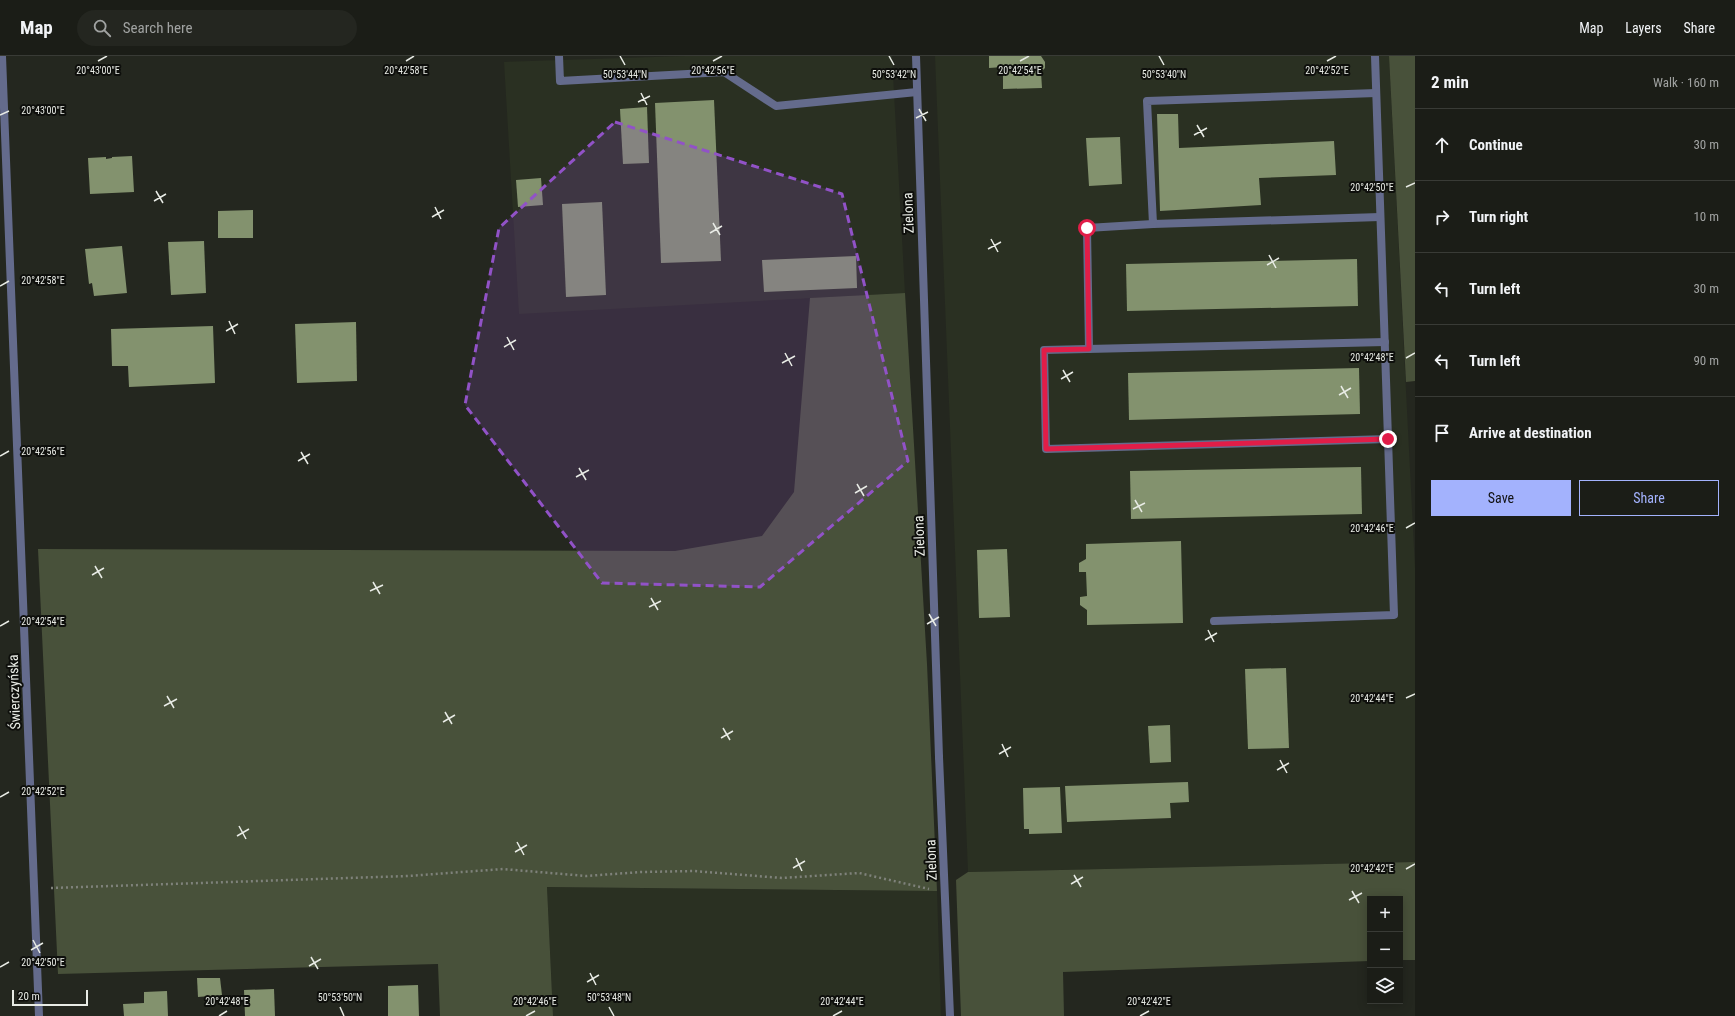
<!DOCTYPE html>
<meta charset="utf-8">
<style>
body{margin:0;font-family:"Roboto Condensed",sans-serif;background:#242620;color:#f1f3f6}
.controls{position:absolute;right:12px;bottom:12px;display:grid;overflow:hidden;border-radius:0px;box-shadow:0 2px 10px #0003}
.controls button{width:36px;height:36px;display:grid;place-items:center;padding:0;border:0;border-bottom:1px solid #393b36;background:#1b1d17;color:#f1f3f6;font:20px sans-serif}
.scale{position:absolute;left:12px;bottom:10px;width:76px;box-sizing:border-box;padding-left:4px;border:2px solid #e8ebe5;border-top:0;font-size:11px;line-height:14px;white-space:nowrap;color:#e8ebe5;-webkit-text-stroke:3px #0e0f0c;paint-order:stroke}
.stop{position:absolute;width:12px;height:12px;margin:-9px;border:3px solid #e11d48;border-radius:50%;background:#fff}
.stop.end{background:#e11d48;border-color:#fff;box-shadow:0 1px 4px #0008}
.list{margin:0;padding:0;list-style:none}
h2{display:flex;justify-content:space-between;align-items:center;height:52px;margin:0;padding:0 16px;font-size:17px}
h2 small{font-size:13px;font-weight:400;color:#a0a2a1}
.list li{display:grid;grid-template-columns:26px 1fr auto;gap:12px;align-items:center;box-sizing:border-box;height:72px;padding:0 16px;border-top:1px solid #393b36}
.list b{display:block;font-size:15px;white-space:nowrap}
.list em{font-size:13px;font-style:normal;color:#a0a2a1}
.actions{display:flex;gap:8px;padding:12px 16px}
.actions a{flex:1;padding:9px 0;border:1px solid #a3b2fd;border-radius:0px;text-align:center;font-size:14px;color:#a3b2fd}
.actions .main{background:#a3b2fd;color:#111}
.icon{flex:none;width:22px;height:22px;fill:none;stroke:currentColor;stroke-width:2;stroke-linecap:round;stroke-linejoin:round}
.map{position:relative;flex:none;width:1415px;height:960px;overflow:hidden}
header{display:flex;align-items:center;gap:24px;box-sizing:border-box;height:56px;padding:0 20px;background:#1b1d17;border-bottom:1px solid #393b36}
header strong{font-size:19px}
nav{display:flex;gap:22px;margin-inline-start:auto;font-size:14px}
.search{width:280px;height:36px;background:#242620;display:flex;align-items:center;gap:10px;box-sizing:border-box;padding:0 14px;border-radius:22px;color:#a0a2a1;font-size:15px}
main{display:flex}
aside{flex:1;background:#1b1d17}
.map>svg:first-child{display:block}
.built{fill:#2a3022}
.green{fill:#48513a}
.building{fill:#83926e}
.lines{fill:none;stroke-linecap:round;stroke-linejoin:round}
.path{stroke:#7f827b;stroke-width:2.5;stroke-dasharray:2 3;stroke-linecap:butt}
.lane{stroke:#646b8c;stroke-width:8}
.street{stroke:#646b8c;stroke-width:8}
.route{stroke:#e11d48;stroke-width:5}
.marked{fill:#9152c7;fill-opacity:0.2;stroke:#9152c7;stroke-width:3;stroke-dasharray:8 5;stroke-linejoin:round}
.ticks{fill:none;stroke:#e8ebe5;stroke-width:1.5}
.labels{text-anchor:middle;stroke-width:4;stroke-linejoin:round;paint-order:stroke}
.street-label{font-size:14px;fill:#e8ebe5;stroke:#0e0f0c}
.ticks-label{font-size:10px;text-anchor:middle;fill:#e8ebe5;stroke:#0e0f0c;stroke-width:4;stroke-linejoin:round;paint-order:stroke}
</style>
<header>
<strong>Map</strong>
<div class="search"><svg class="icon" aria-label="search" viewBox="0 0 24 24"><circle cx="10" cy="10" r="6"/><path d="M15 15l6 6"/></svg>Search here</div>
<nav><a>Map</a><a>Layers</a><a>Share</a></nav>
</header>
<main>
<div class="map">
<svg width="1415" height="960" viewBox="0 0 1415 960">
<rect width="100%" height="100%" fill="#24271f"/>
<g class="built">
<path d="M685 0H892L905 237 519 258 504 6Z"/>
<path d="M935 0H1389L1415 512V806L968 816Z"/>
<path d="M547 831 937 835 941 960H553Z"/>
</g>
<g class="green">
<path d="M1389 0H1415V325L1406 326Z"/>
<path d="M905 237 927 608 937 835 547 831 553 960H440L438 908 58 918 38 493 675 495 762 480 794 436 810 242Z"/>
<path d="M1415 806V904H1400V843H1370V905L1063 916 1064 960H961L956 824 968 816Z"/>
</g>
<g class="building">
<path d="M989 0H1041L1045 6V12L1041 16 1042 32 1003 33V11L989 12Z"/>
<path d="M714 44 721 205 661 207 655 47Z"/>
<path d="M647 51 649 107 623 108 620 53Z"/>
<path d="M1157 58H1178L1179 92 1334 85 1336 119 1259 122 1261 149 1160 155Z"/>
<path d="M1120 81 1122 128 1089 130 1086 82Z"/>
<path d="M132 100 134 136 90 138 88 102 106 101V103L112 102V101Z"/>
<path d="M541 122 543 149 518 151 516 124Z"/>
<path d="M602 146 606 239 566 241 562 148Z"/>
<path d="M253 154V182H218V155Z"/>
<path d="M204 185 206 237 171 239 168 186Z"/>
<path d="M122 190 127 237 94 240 92 227 89 228 85 193Z"/>
<path d="M856 200 857 232 764 236 762 204Z"/>
<path d="M1357 203 1358 250 1127 255 1126 208Z"/>
<path d="M356 266 357 325 297 327 295 268Z"/>
<path d="M213 270 215 327 129 331 128 310H112L111 273Z"/>
<path d="M1359 312 1360 358 1129 364 1128 317Z"/>
<path d="M1361 411 1362 458 1131 463 1130 415Z"/>
<path d="M1181 485 1183 567 1087 569V554L1080 549V541L1087 540 1086 516H1079V507L1086 503V488Z"/>
<path d="M1007 493 1010 561 979 562 977 494Z"/>
<path d="M1286 612 1289 692 1248 693 1245 613Z"/>
<path d="M1170 669 1171 706 1150 707 1148 670Z"/>
<path d="M1188 726 1189 746 1170 747 1171 762 1067 766 1065 730Z"/>
<path d="M1060 731 1062 777 1029 778V773H1024L1023 732Z"/>
<path d="M197 922H220L222 939 198 941Z"/>
<path d="M418 929 419 960H388V930Z"/>
<path d="M274 933 275 960H245L244 934Z"/>
<path d="M167 935 168 960H124L123 948 144 947V936Z"/>
</g>
<g class="lines">
<path class="path" d="M51 832 408 820 503 813 586 820 641 816 694 815 782 822 859 817 929 833"/>
<g class="lane">
<path d="M559 0 560 25 724 16 776 50 917 36"/>
<path d="M1376 37 1147 45 1153 168 1380 161"/>
<path d="M1385 286 1044 294 1046 393 1388 383"/>
<path d="M1089 293 1087 172 1153 168"/>
<path d="M1214 565 1394 559 1375 0"/>
<path d="M939 701 950 960"/>
</g>
<g class="street">
<path d="M2 0 39 960"/>
<path d="M916 0 939 701"/>
</g>
</g>
<g class="lines">
<path class="route" d="M1087 172 1089 293 1044 294 1046 393 1388 383"/>
</g>
<path class="marked" d="M615 66 842 138 908 405 760 531 602 527 465 349 499 172Z"/>
<path class="ticks" d="M620 0 625 9M889 0 894 9M1159 0 1164 9M98 5 107 0M406 5 414 0M713 5 722 0M1020 5 1029 0M1327 5 1336 0M641 37 647 49M638 46 650 40M919 53 926 65M0 59 9 55M916 62 928 56M1197 69 1204 81M1194 79 1207 72M1406 131 1415 127M156 135 163 147M154 145 166 138M435 151 441 163M432 161 444 154M713 167 720 179M710 177 722 170M991 183 998 196M988 193 1001 186M1269 199 1276 212M1267 209 1279 202M0 230 9 225M229 265 235 278M226 275 238 268M507 281 514 294M504 291 516 284M785 297 792 310M1406 302 1415 297M782 307 795 300M1063 314 1070 326M1061 323 1073 316M1341 330 1348 342M1339 339 1351 332M301 396 308 408M0 400 9 395M298 405 310 398M579 412 586 424M576 421 589 414M857 428 864 440M855 437 867 430M1135 444 1142 456M1133 453 1145 447M1406 472 1415 467M95 510 102 522M92 519 104 512M373 526 380 538M370 535 383 529M651 542 658 554M649 551 661 545M929 558 936 570M927 568 939 561M0 570 9 565M1208 574 1214 586M1205 584 1217 577M167 640 174 652M1406 642 1415 638M164 650 177 643M445 656 452 668M443 666 455 659M723 672 730 684M721 682 733 675M1002 688 1008 701M999 698 1011 691M1280 704 1287 717M1277 714 1289 707M0 741 9 736M239 770 246 783M237 780 249 773M517 786 524 799M515 796 527 789M796 802 802 815M793 812 805 805M1406 813 1415 808M1074 819 1081 831M1071 828 1083 821M1352 835 1359 847M1349 844 1362 837M33 884 40 897M31 894 43 887M311 901 318 913M309 910 321 903M0 911 9 906M590 917 596 929M587 926 599 919M340 951 344 960M609 951 614 960M219 960 227 955M526 960 535 955M833 960 842 955M1140 960 1149 955"/>
<g class="labels">
<g class="street-label">
<text transform="translate(908 157) rotate(-92)" y="5">Zielona</text>
<text transform="translate(919 480) rotate(-92)" y="5">Zielona</text>
<text transform="translate(14 636) rotate(-92)" y="5">Świerczyńska</text>
<text transform="translate(931 804) rotate(-92)" y="5">Zielona</text>
</g>
</g>
<g class="ticks-label">
<text x="406" y="18">20°42'58"E</text>
<text x="713" y="18">20°42'56"E</text>
<text x="1327" y="18">20°42'52"E</text>
<text x="98" y="18">20°43'00"E</text>
<text x="1020" y="18">20°42'54"E</text>
<text x="625" y="22">50°53'44"N</text>
<text x="894" y="22">50°53'42"N</text>
<text x="1164" y="22">50°53'40"N</text>
<text x="43" y="58">20°43'00"E</text>
<text x="1372" y="135">20°42'50"E</text>
<text x="43" y="228">20°42'58"E</text>
<text x="1372" y="305">20°42'48"E</text>
<text x="43" y="399">20°42'56"E</text>
<text x="1372" y="476">20°42'46"E</text>
<text x="43" y="569">20°42'54"E</text>
<text x="1372" y="646">20°42'44"E</text>
<text x="43" y="739">20°42'52"E</text>
<text x="1372" y="816">20°42'42"E</text>
<text x="43" y="910">20°42'50"E</text>
<text x="340" y="945">50°53'50"N</text>
<text x="609" y="945">50°53'48"N</text>
<text x="227" y="949">20°42'48"E</text>
<text x="535" y="949">20°42'46"E</text>
<text x="842" y="949">20°42'44"E</text>
<text x="1149" y="949">20°42'42"E</text>
</g>
</svg>
<div class="controls">
<button>+</button>
<button>−</button>
<button><svg class="icon" aria-label="layers" viewBox="0 0 24 24"><path d="M12 4l9 5-9 5-9-5zM3 14l9 5 9-5"/></svg></button>
</div>
<div class="scale">20 m</div>
<div class="stop" style="left:1087px;top:172px"></div>
<div class="stop end" style="left:1388px;top:383px"></div>
</div>
<aside>
<h2>2 min<small>Walk · 160 m</small></h2>
<ul class="list">
<li><svg class="icon" aria-label="ahead" viewBox="0 0 24 24"><path d="M12 20V5M6 11l6-6 6 6"/></svg><div><b>Continue</b></div><em>30 m</em></li>
<li><svg class="icon" aria-label="right" viewBox="0 0 24 24"><path d="M7 20v-9h11M14 6l5 5-5 5"/></svg><div><b>Turn right</b></div><em>10 m</em></li>
<li><svg class="icon" aria-label="left" viewBox="0 0 24 24"><path d="M17 20v-9H6M10 6l-5 5 5 5"/></svg><div><b>Turn left</b></div><em>30 m</em></li>
<li><svg class="icon" aria-label="left" viewBox="0 0 24 24"><path d="M17 20v-9H6M10 6l-5 5 5 5"/></svg><div><b>Turn left</b></div><em>90 m</em></li>
<li><svg class="icon" aria-label="arrive" viewBox="0 0 24 24"><path d="M6 21V4h12l-3 4 3 4H6"/></svg><div><b>Arrive at destination</b></div></li>
</ul>
<div class="actions"><a class="main">Save</a><a>Share</a></div>
</aside>
</main>
